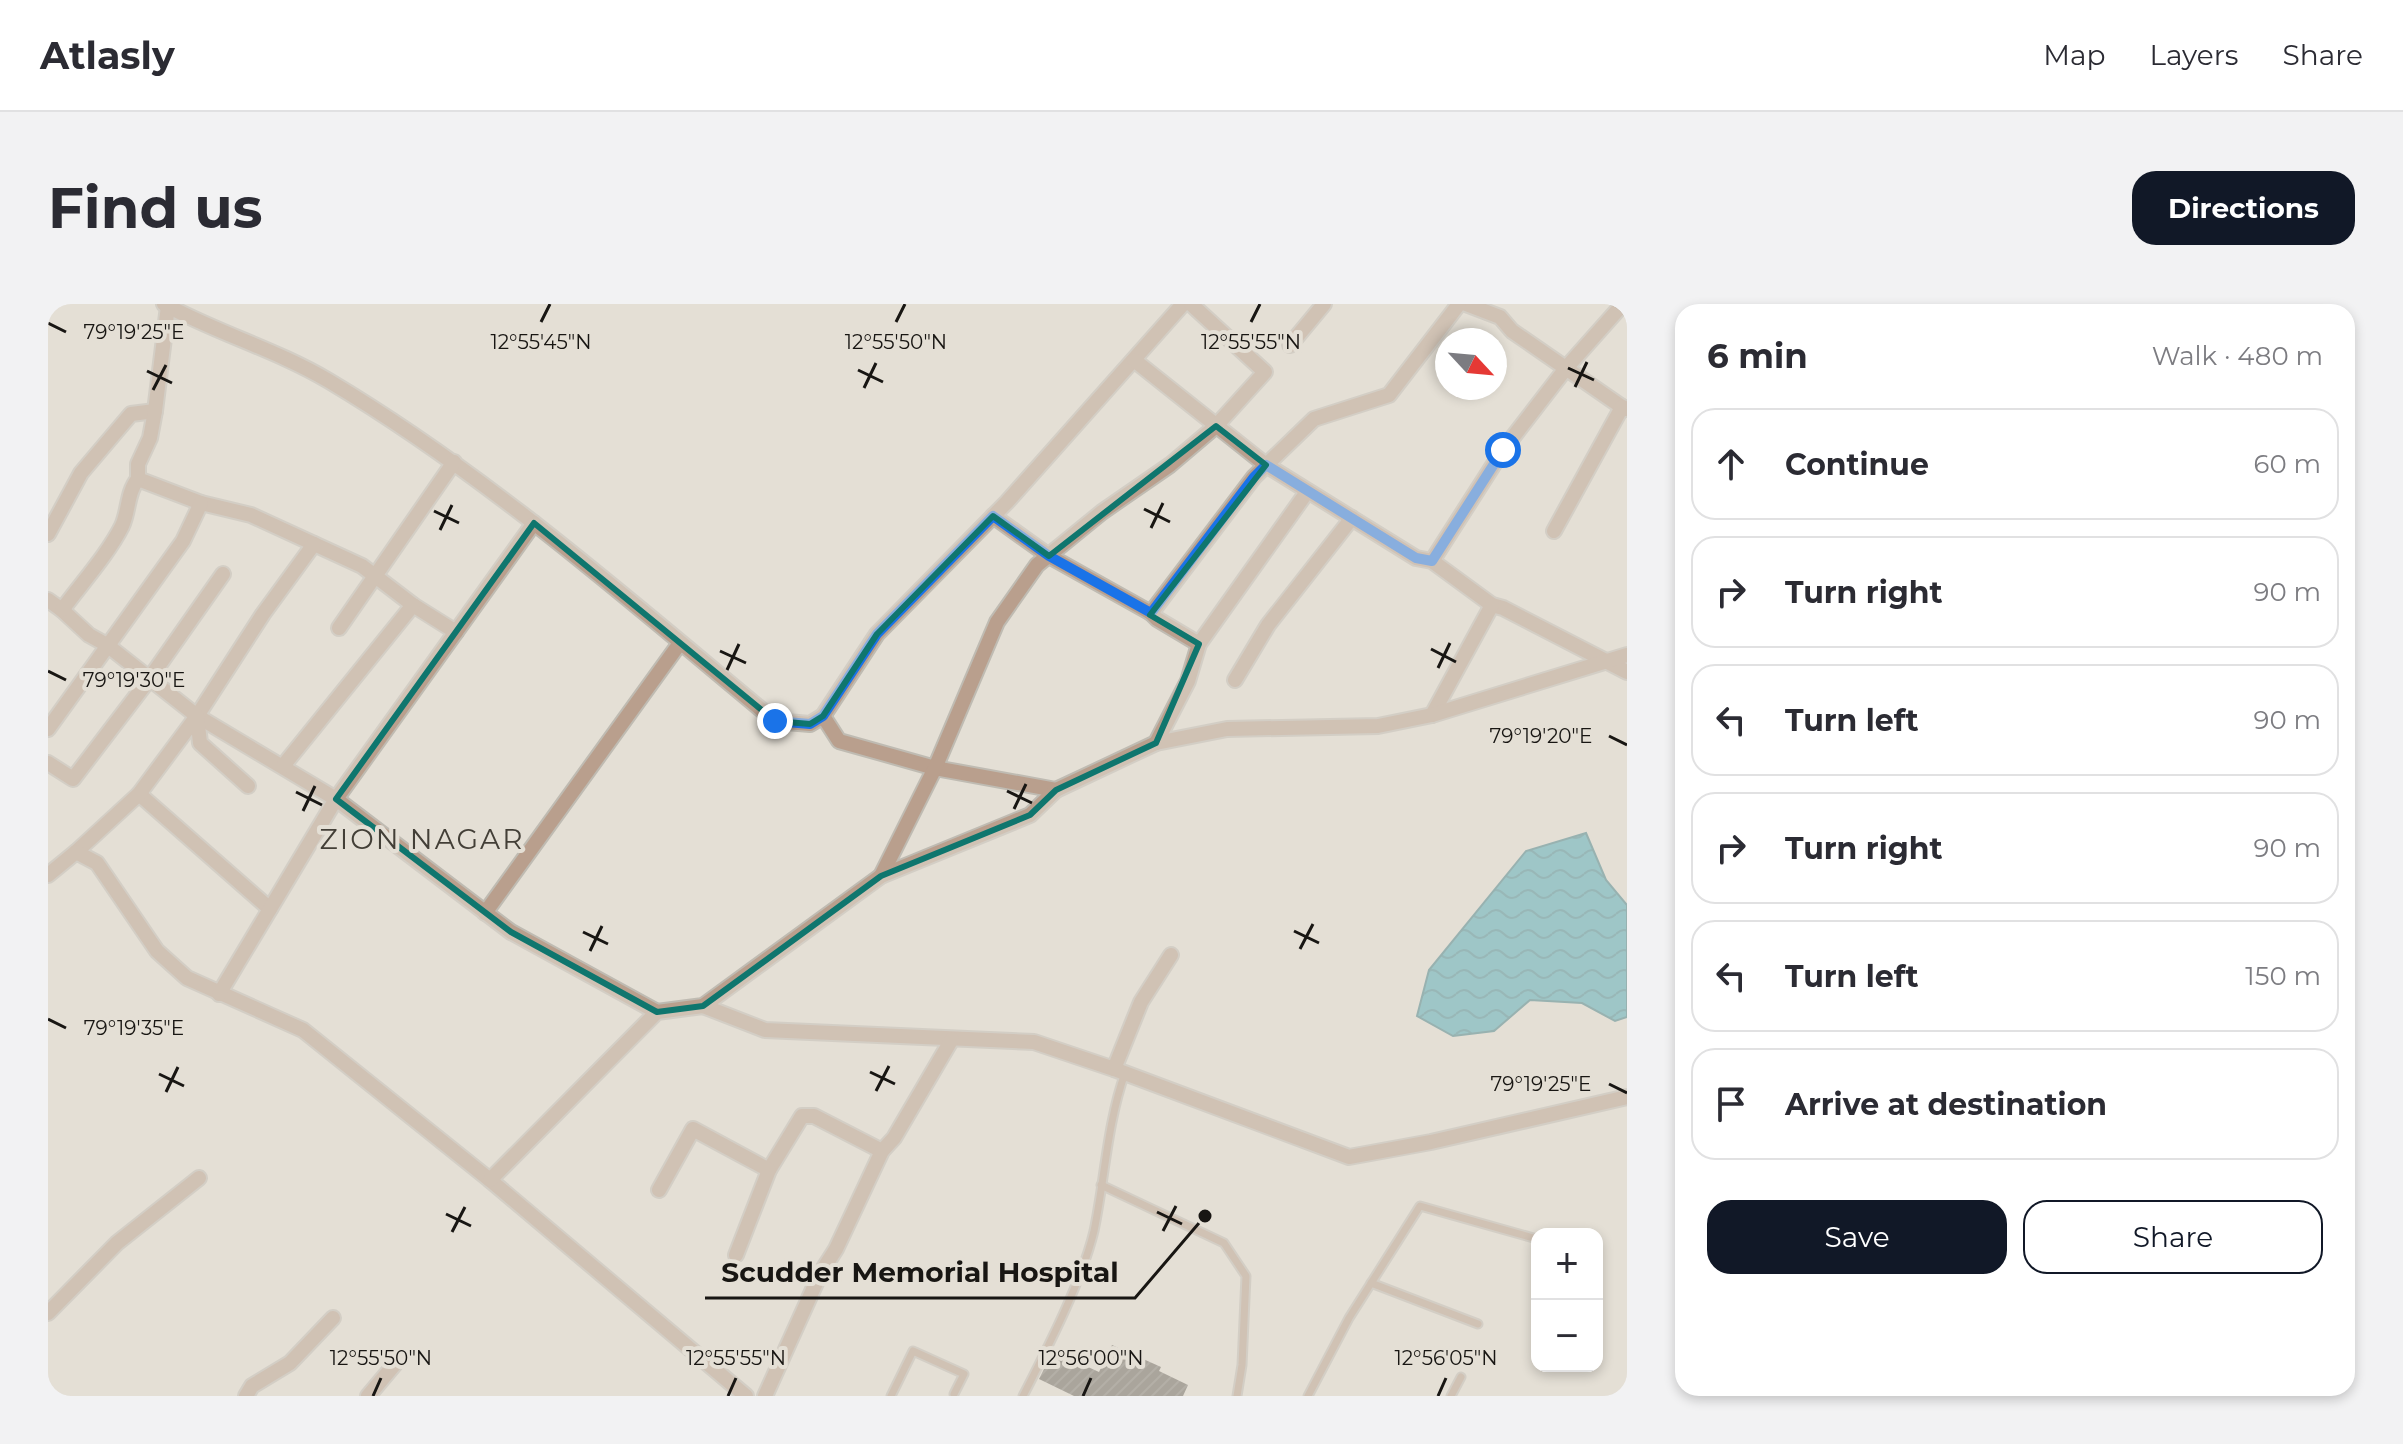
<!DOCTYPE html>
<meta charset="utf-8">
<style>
body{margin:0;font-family:Montserrat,sans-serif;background:#f2f2f3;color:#2b2b33}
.controls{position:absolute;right:24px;bottom:24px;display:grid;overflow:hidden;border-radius:16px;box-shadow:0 4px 12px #0003}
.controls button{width:72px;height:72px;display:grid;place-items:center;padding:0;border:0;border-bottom:2px solid #e1e1e2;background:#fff;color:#2b2b33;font:40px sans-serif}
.compass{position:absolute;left:1387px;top:24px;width:72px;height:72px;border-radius:50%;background:#fff;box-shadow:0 4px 12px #0003;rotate:116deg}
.stop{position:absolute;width:24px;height:24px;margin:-18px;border:6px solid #1a73e8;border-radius:50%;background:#fff}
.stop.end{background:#1a73e8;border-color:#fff;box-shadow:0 2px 8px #0008}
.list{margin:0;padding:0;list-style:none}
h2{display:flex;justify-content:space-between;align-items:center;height:104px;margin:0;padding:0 32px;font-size:34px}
h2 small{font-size:26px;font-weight:400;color:#7c7c81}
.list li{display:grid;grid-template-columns:52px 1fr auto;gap:24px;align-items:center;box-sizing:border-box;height:112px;margin:0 16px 16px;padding:0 16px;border:2px solid #e1e1e2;border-radius:24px}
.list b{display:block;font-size:30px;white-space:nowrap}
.list em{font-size:26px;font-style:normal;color:#7c7c81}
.actions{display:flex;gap:16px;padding:24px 32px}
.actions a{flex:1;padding:18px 0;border:2px solid #111827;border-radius:24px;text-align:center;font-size:28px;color:#111827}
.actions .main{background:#111827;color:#fff}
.icon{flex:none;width:44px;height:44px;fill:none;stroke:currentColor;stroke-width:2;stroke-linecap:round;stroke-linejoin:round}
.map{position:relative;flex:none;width:1579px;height:1092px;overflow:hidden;border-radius:24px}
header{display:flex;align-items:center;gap:48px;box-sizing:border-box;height:112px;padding:0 40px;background:#fff;border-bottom:2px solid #e1e1e2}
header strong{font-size:38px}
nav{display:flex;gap:44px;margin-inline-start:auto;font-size:28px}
.intro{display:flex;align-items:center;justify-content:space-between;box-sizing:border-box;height:192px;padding:0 48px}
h1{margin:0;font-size:56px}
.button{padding:20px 36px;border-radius:24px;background:#111827;color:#fff;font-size:28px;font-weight:700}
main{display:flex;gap:48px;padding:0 48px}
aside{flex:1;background:#fff;border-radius:24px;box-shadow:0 4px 12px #0003}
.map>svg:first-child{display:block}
.water{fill:url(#water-waves);stroke:#3c7c84;stroke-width:2}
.building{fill:url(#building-hatch)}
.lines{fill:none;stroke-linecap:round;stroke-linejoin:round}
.service-casing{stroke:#bfbbb2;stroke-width:11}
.minor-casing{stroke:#bfbbb2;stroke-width:18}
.service{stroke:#b99f8d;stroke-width:7}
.minor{stroke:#b99f8d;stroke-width:14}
.route{stroke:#1a73e8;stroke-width:10}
.marked{fill:none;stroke:#0f766e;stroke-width:6;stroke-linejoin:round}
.ticks{fill:none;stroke:#181613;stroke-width:3}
.labels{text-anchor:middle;stroke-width:8;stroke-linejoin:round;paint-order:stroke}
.neighbourhood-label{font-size:28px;letter-spacing:2px;fill:#433f37;stroke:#e4dfd5}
.ticks-label{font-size:20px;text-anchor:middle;fill:#181613;stroke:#e4dfd5;stroke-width:8;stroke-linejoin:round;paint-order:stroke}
.leader{fill:none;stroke:#181613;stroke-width:3}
.callout-dot{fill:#181613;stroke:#e4dfd5;stroke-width:3}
.callout-label{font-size:28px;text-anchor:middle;font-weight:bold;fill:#181613;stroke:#e4dfd5;stroke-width:8;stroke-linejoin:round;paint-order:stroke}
</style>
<header>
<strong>Atlasly</strong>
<nav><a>Map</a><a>Layers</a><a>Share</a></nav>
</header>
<div class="intro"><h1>Find us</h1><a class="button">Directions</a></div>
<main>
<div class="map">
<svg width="1579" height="1092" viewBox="0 0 1579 1092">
<defs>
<pattern id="water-waves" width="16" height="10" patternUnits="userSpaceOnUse" patternTransform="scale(2)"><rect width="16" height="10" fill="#4ba8b5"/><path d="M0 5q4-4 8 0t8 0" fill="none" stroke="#3d8892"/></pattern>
<pattern id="building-hatch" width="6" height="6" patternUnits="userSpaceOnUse" patternTransform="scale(2)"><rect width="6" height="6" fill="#646057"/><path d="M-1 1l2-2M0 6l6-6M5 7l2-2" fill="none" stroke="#7a766f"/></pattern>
</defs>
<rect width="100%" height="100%" fill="#e4dfd5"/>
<path class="water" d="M1538 529 1558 576 1579 601V713L1567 717 1534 699 1482 696 1446 727 1405 732 1369 712 1381 666 1478 547Z"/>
<path class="building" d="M1064 1041 1113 1063 1111 1067 1140 1081 1135 1092H1026L991 1075 1005 1047 1051 1068Z"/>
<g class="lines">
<defs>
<g id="service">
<path d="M1053 881 1176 939 1198 972 1194 1061 1189 1092"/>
<path d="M1323 979 1430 1020"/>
<path d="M843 1092 865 1047 916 1070 906 1090"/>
<path d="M975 1092C999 1045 1034 977 1046 927 1057 874 1059 820 1077 769"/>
<path d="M1260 1092 1301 1014 1372 902 1489 935"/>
<path d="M1403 1092 1413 1073"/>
</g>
<g id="minor">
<path d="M116 0C169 29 229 46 281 77 442 173 583 298 727 417L762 420 775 412 829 330 959 198 1135 0"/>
<path d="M1418 0 1452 13 1464 27 1574 103 1579 105"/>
<path d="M1242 41 1276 0"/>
<path d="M1086 56 1218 161 1368 254 1384 257 1444 301 1455 304 1579 368"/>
<path d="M90 175 153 199 203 211 314 262 365 301 408 328"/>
<path d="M945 212 1001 252 1103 309 1109 315 1151 340"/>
<path d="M1506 227 1574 103"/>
<path d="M0 230 33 169 83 110 107 107"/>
<path d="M1384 257 1455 146 1519 63 1575 0"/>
<path d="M0 296 14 306 41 331 59 341 149 412 288 495 463 628 609 708"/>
<path d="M14 306C33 280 60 250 74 222 81 207 79 188 90 175V160L102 134 107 107 120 2"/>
<path d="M1103 309 1206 173 1266 115 1341 91 1411 0"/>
<path d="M291 324 406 158"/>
<path d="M1187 376 1220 321 1304 214"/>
<path d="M1384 411 1444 301"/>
<path d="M775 412 791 437 887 464 1008 486"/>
<path d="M0 425 135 237 153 199"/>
<path d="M1108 439 1140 377 1151 340 1259 188"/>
<path d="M0 459 25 475 102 374 175 270"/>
<path d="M235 462 365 301"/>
<path d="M200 482 152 439 149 412 215 310 266 240"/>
<path d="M91 490 222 605"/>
<path d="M28 548 91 490 149 412"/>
<path d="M0 571 28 548 49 559 109 647 139 674 255 726 442 876 698 1092"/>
<path d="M833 572 887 464 949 318 989 261 1054 208 1122 161 1168 122 1217 68 1143 0"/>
<path d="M437 609 632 339"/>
<path d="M171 690 288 495 486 219"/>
<path d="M655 702 717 726 986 738 1066 765 1301 853 1383 838 1579 793"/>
<path d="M1066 765 1093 698 1123 651"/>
<path d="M721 866 754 812H766L834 847"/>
<path d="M442 876 609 708 655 702 833 572 982 511 1008 486 1108 439 1179 425 1330 422 1384 411 1579 351"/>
<path d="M611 886 645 825 721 866 688 951"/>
<path d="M0 1009 69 939 151 874"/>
<path d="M198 1092 204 1082 242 1059 285 1014"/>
<path d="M320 1092 347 1060"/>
<path d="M717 1092 772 970 788 945 834 847 846 834 904 735"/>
</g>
</defs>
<use href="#service" class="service-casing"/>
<use href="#minor" class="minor-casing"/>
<use href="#service" class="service"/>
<use href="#minor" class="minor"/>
</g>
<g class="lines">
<path class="route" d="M727 417 762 420 775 412 829 330 945 212 1001 252 1103 309 1206 173 1218 161 1368 254 1384 257 1455 146"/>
</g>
<path d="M0 0H1579V1092H0ZM1168 122 1218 161 1102 311 1151 340 1108 439 1008 486 982 511 833 572 655 702 609 708 463 628 288 495 486 219 727 417 762 420 775 412 829 330 945 212 1001 252Z" fill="#e4dfd5" fill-opacity=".55" fill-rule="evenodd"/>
<path class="marked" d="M1168 122 1218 161 1102 311 1151 340 1108 439 1008 486 982 511 833 572 655 702 609 708 463 628 288 495 486 219 727 417 762 420 775 412 829 330 945 212 1001 252Z"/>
<path class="ticks" d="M493 18 502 0M848 18 857 0M1203 18 1212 0M0 19 18 28M1520 64 1546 76M810 66 835 78M99 67 124 79M1527 83 1539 58M816 84 828 59M105 86 118 61M1096 205 1122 218M386 207 411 219M1103 224 1115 199M392 226 404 201M1383 345 1408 358M672 347 698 359M1390 364 1402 339M679 366 691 340M0 367 18 376M1561 432 1579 441M959 487 984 499M248 488 274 501M966 505 978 480M255 507 267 482M1246 627 1271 639M535 628 560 640M1252 645 1265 620M542 647 554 622M0 715 18 724M822 768 847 780M111 770 136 782M1561 780 1579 789M828 787 841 762M118 788 130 763M1109 908 1134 920M398 910 423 922M1115 927 1128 902M404 928 417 903M325 1092 333 1074M680 1092 688 1074M1035 1092 1043 1074M1390 1092 1398 1074"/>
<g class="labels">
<g class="neighbourhood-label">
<text x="374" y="545">ZION NAGAR</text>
</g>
</g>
<g class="ticks-label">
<text x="86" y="35">79°19'25"E</text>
<text x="493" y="45">12°55'45"N</text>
<text x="848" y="45">12°55'50"N</text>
<text x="1203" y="45">12°55'55"N</text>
<text x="86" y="383">79°19'30"E</text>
<text x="1493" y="439">79°19'20"E</text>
<text x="86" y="731">79°19'35"E</text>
<text x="1493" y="787">79°19'25"E</text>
<text x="333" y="1061">12°55'50"N</text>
<text x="688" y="1061">12°55'55"N</text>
<text x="1043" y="1061">12°56'00"N</text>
<text x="1398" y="1061">12°56'05"N</text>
</g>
<path class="leader" d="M1157 912L1087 994H657"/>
<circle class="callout-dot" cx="1157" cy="912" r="8"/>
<g class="callout-label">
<text x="872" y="978">Scudder Memorial Hospital</text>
</g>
</svg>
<div class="controls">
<button>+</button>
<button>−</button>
</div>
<svg class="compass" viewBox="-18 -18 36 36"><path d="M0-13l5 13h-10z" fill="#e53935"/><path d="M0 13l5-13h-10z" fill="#7c7c81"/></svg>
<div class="stop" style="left:1455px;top:146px"></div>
<div class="stop end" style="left:727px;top:417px"></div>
</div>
<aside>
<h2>6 min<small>Walk · 480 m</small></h2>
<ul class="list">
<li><svg class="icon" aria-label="ahead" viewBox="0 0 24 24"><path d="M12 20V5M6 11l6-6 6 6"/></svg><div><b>Continue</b></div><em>60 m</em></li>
<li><svg class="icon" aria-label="right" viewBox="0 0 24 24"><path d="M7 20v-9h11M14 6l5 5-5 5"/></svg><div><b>Turn right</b></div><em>90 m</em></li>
<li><svg class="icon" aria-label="left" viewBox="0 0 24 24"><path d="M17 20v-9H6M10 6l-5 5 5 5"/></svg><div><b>Turn left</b></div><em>90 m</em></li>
<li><svg class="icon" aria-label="right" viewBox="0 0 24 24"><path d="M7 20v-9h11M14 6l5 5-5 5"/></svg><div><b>Turn right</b></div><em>90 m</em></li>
<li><svg class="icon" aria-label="left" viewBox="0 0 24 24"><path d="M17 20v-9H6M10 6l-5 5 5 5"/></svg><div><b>Turn left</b></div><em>150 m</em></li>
<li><svg class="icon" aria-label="arrive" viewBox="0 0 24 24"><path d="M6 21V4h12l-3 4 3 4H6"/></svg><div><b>Arrive at destination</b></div></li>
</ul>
<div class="actions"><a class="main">Save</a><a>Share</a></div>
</aside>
</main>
